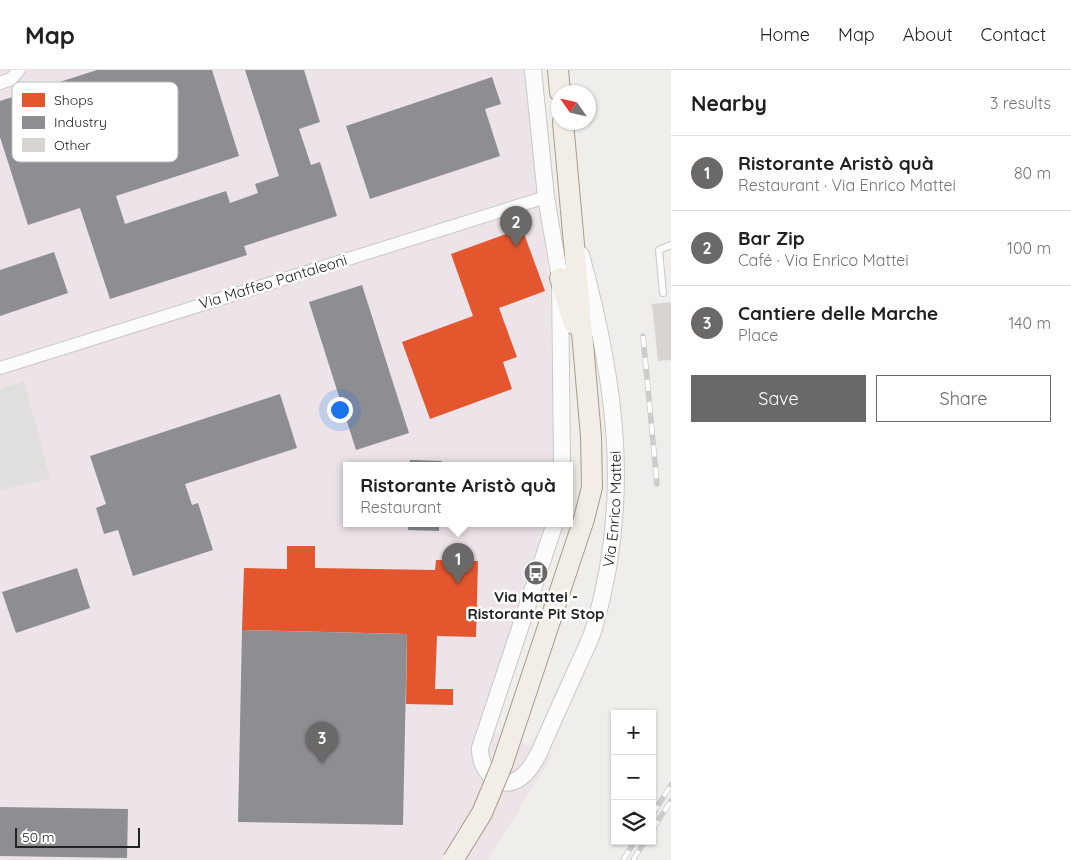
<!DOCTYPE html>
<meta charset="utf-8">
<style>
body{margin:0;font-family:Quicksand,sans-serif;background:#f2f2f2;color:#202124}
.controls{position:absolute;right:15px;bottom:15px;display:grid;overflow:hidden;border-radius:0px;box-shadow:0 1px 4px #0004}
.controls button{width:45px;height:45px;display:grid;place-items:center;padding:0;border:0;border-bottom:1px solid #e0e0e0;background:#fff;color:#202124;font:25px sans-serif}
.compass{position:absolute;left:551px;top:15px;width:45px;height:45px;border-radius:50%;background:#fff;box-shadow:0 1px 4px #0004;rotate:304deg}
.scale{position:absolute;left:15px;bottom:12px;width:125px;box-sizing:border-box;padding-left:5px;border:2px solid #222;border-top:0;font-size:14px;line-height:18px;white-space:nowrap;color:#222;-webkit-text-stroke:4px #fff;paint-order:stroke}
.you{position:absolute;left:339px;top:339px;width:18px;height:18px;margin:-12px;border:4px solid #fff;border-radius:50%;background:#1a73e8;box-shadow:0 0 0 8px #1a73e833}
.badge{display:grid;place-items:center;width:32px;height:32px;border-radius:50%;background:#6a6968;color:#fff;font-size:16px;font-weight:700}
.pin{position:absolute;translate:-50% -41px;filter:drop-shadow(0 1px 2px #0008)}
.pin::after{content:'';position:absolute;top:26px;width:18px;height:15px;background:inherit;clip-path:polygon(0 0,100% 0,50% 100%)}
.popup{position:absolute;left:343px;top:392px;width:230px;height:65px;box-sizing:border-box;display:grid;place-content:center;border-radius:0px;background:#fff;filter:drop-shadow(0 1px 4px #0005);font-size:16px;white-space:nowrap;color:#757577}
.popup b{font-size:19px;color:#202124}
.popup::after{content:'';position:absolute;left:50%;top:100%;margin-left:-10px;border:10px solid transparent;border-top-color:#fff}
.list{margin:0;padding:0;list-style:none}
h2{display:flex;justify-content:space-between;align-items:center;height:65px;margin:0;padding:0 20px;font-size:21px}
h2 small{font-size:16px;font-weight:400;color:#757577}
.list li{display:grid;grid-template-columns:32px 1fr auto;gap:15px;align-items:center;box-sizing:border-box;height:75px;padding:0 20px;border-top:1px solid #e0e0e0}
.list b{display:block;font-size:19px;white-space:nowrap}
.list p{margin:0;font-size:16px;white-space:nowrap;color:#757577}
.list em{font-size:16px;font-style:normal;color:#757577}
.actions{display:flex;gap:10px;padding:15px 20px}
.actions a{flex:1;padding:11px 0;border:1px solid #6a6968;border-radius:0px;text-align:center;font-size:18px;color:#6a6968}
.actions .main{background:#6a6968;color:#fff}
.icon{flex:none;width:28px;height:28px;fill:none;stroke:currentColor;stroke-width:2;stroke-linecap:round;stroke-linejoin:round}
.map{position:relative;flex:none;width:671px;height:790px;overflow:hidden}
header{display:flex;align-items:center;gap:30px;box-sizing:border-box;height:70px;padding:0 25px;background:#fff;border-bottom:1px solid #e0e0e0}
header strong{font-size:24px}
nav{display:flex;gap:28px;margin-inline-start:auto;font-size:18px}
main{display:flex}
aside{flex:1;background:#fff}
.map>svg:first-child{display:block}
.industrial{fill:#ede4e9}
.parking{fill:#e0dfde}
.shops{fill:#e4572e}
.industry{fill:#8d8d92}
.building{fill:#d7d4d2}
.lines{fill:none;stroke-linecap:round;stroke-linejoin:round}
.service-casing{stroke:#c9c8c7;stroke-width:8}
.minor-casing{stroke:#c9c8c7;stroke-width:14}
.tertiary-casing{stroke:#c9c8c7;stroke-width:18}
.primary-casing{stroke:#a79c86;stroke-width:22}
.service{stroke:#fdfcfc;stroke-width:6}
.minor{stroke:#fdfcfc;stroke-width:12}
.tertiary{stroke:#fdfcfc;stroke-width:16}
.primary{stroke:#f3ede7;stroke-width:20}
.rail-casing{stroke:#ccc;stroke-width:5.5}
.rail{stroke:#fff;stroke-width:4;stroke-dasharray:11;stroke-linecap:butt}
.primary-bridge-casing{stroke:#a79c86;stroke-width:22;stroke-linecap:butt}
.primary-bridge{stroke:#f3ede7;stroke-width:20}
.labels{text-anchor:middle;stroke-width:5;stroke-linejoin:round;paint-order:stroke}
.street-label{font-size:15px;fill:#222;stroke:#fff}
.poi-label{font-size:15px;font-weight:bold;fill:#222;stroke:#fff}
.key{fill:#fff;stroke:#bdbdbd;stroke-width:1}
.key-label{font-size:14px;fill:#222}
</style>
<header>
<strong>Map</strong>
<nav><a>Home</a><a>Map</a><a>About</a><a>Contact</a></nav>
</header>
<main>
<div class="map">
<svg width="671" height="790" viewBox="0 0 671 790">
<rect width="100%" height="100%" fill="#f0eeeb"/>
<path class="industrial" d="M0 0H524L550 220 554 395H347V453H543L536 486 479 657 553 684 488 790H0Z"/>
<path class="parking" d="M24 311 50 409 0 420V319Z"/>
<g class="shops">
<path d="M522 158 545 221 499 238 517 287 503 292 512 319 430 349 402 272 473 246 451 184Z"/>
<path d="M287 476H315V498L435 500 436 490 478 491 476 567 437 566 435 619H453V635L406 634 407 564 242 560 244 498 287 499Z"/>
</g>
<g class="industry">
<path d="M97 0H212L239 86 116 126 125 154 226 121 230 133 258 123 255 114 279 106 245 0H304L320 52 299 59 311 95 320 92 337 146 244 176 247 185 110 229 80 138 28 155 0 67V31Z"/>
<path d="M492 7 501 34 485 39 500 86 370 129 346 56Z"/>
<path d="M54 182 68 223 0 246V200Z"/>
<path d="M362 215 409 363 356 380 309 232Z"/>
<path d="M280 324 297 378 185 414 192 435 198 433 213 480 133 506 118 460 104 464 96 438 106 434 90 386Z"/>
<path d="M410 390 442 391 441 395H410Z"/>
<path d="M408 453H439V461L408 460Z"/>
<path d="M77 498 90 538 16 563 2 522Z"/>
<path d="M242 560 407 564 403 755 238 752Z"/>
<path d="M0 737 128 739 127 788 0 786Z"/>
</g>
<path class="building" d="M671 232V290L658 291 652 234Z"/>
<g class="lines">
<defs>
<path id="service" d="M663 223 659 180 671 175"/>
<g id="minor">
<path d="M0 13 11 9 19 0"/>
<path d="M0 298 546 127"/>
</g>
<g id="tertiary">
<path d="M533 0 546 127 560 208 562 395"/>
<path id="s1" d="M555 453 480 678C479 699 498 723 520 708 529 702 534 692 539 683 551 655 564 627 576 600 582 586 590 572 594 558 632 429 616 312 581 185"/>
</g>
<g id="primary">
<path d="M558 0 560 22"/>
<path d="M563 52 584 285"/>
<path d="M560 208 574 254"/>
</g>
</defs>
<use href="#service" class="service-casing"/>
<use href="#minor" class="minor-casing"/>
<use href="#tertiary" class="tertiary-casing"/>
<use href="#primary" class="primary-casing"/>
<use href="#service" class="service"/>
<use href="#minor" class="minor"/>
<use href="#tertiary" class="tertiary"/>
<use href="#primary" class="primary"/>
<defs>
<g id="rail">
<path d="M643 266 657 414"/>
<path d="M652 745 671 715"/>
<path d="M652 760 671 731"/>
<path d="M623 790 635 771"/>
<path d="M633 790 645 771"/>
</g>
</defs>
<use href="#rail" class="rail-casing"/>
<use href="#rail" class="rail"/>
<defs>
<path id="primary-bridge" d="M453 790 482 743 502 695 584 449 592 417 591 367 584 285"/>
</defs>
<use href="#primary-bridge" class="primary-bridge-casing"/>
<use href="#primary-bridge" class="primary-bridge"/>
</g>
<defs>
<symbol id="bus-disc" viewBox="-11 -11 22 22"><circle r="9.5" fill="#6a6968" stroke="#fff"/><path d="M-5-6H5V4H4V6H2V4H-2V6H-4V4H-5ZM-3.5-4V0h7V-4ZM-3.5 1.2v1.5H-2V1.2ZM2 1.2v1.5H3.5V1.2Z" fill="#fff"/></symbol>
</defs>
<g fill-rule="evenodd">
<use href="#bus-disc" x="522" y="489" width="28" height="28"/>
</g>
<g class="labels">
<g class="street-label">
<text transform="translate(273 212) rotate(-17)" y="5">Via Maffeo Pantaleoni</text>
<text dy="5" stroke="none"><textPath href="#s1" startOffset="589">Via Enrico Mattei</textPath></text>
</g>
<g class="poi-label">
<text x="536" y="532">Via Mattei -<tspan x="536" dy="17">Ristorante Pit Stop</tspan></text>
</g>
</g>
<rect x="12" y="12" width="166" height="80" rx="8" class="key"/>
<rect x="22" y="23" width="23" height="14" fill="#e4572e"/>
<rect x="22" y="46" width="23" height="13" fill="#8d8d92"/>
<rect x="22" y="68" width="23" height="14" fill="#d7d4d2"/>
<g class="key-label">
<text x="54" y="35">Shops</text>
<text x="54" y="57">Industry</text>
<text x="54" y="80">Other</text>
</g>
</svg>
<div class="controls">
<button>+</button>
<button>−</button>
<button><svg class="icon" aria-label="layers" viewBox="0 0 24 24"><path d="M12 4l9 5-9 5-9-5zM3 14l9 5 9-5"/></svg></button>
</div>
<svg class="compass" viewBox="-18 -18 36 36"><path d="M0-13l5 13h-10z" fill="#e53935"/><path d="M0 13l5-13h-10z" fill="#757577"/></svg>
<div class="scale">50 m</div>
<div class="you"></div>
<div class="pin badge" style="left:458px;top:514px">1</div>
<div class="popup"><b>Ristorante Aristò quà</b>Restaurant</div>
<div class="pin badge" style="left:516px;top:177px">2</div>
<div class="pin badge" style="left:322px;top:693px">3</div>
</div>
<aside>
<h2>Nearby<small>3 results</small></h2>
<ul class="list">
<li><span class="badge">1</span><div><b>Ristorante Aristò quà</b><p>Restaurant · Via Enrico Mattei</p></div><em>80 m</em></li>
<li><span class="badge">2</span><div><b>Bar Zip</b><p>Café · Via Enrico Mattei</p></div><em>100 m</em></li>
<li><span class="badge">3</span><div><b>Cantiere delle Marche</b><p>Place</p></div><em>140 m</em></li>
</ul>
<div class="actions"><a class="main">Save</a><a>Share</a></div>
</aside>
</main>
